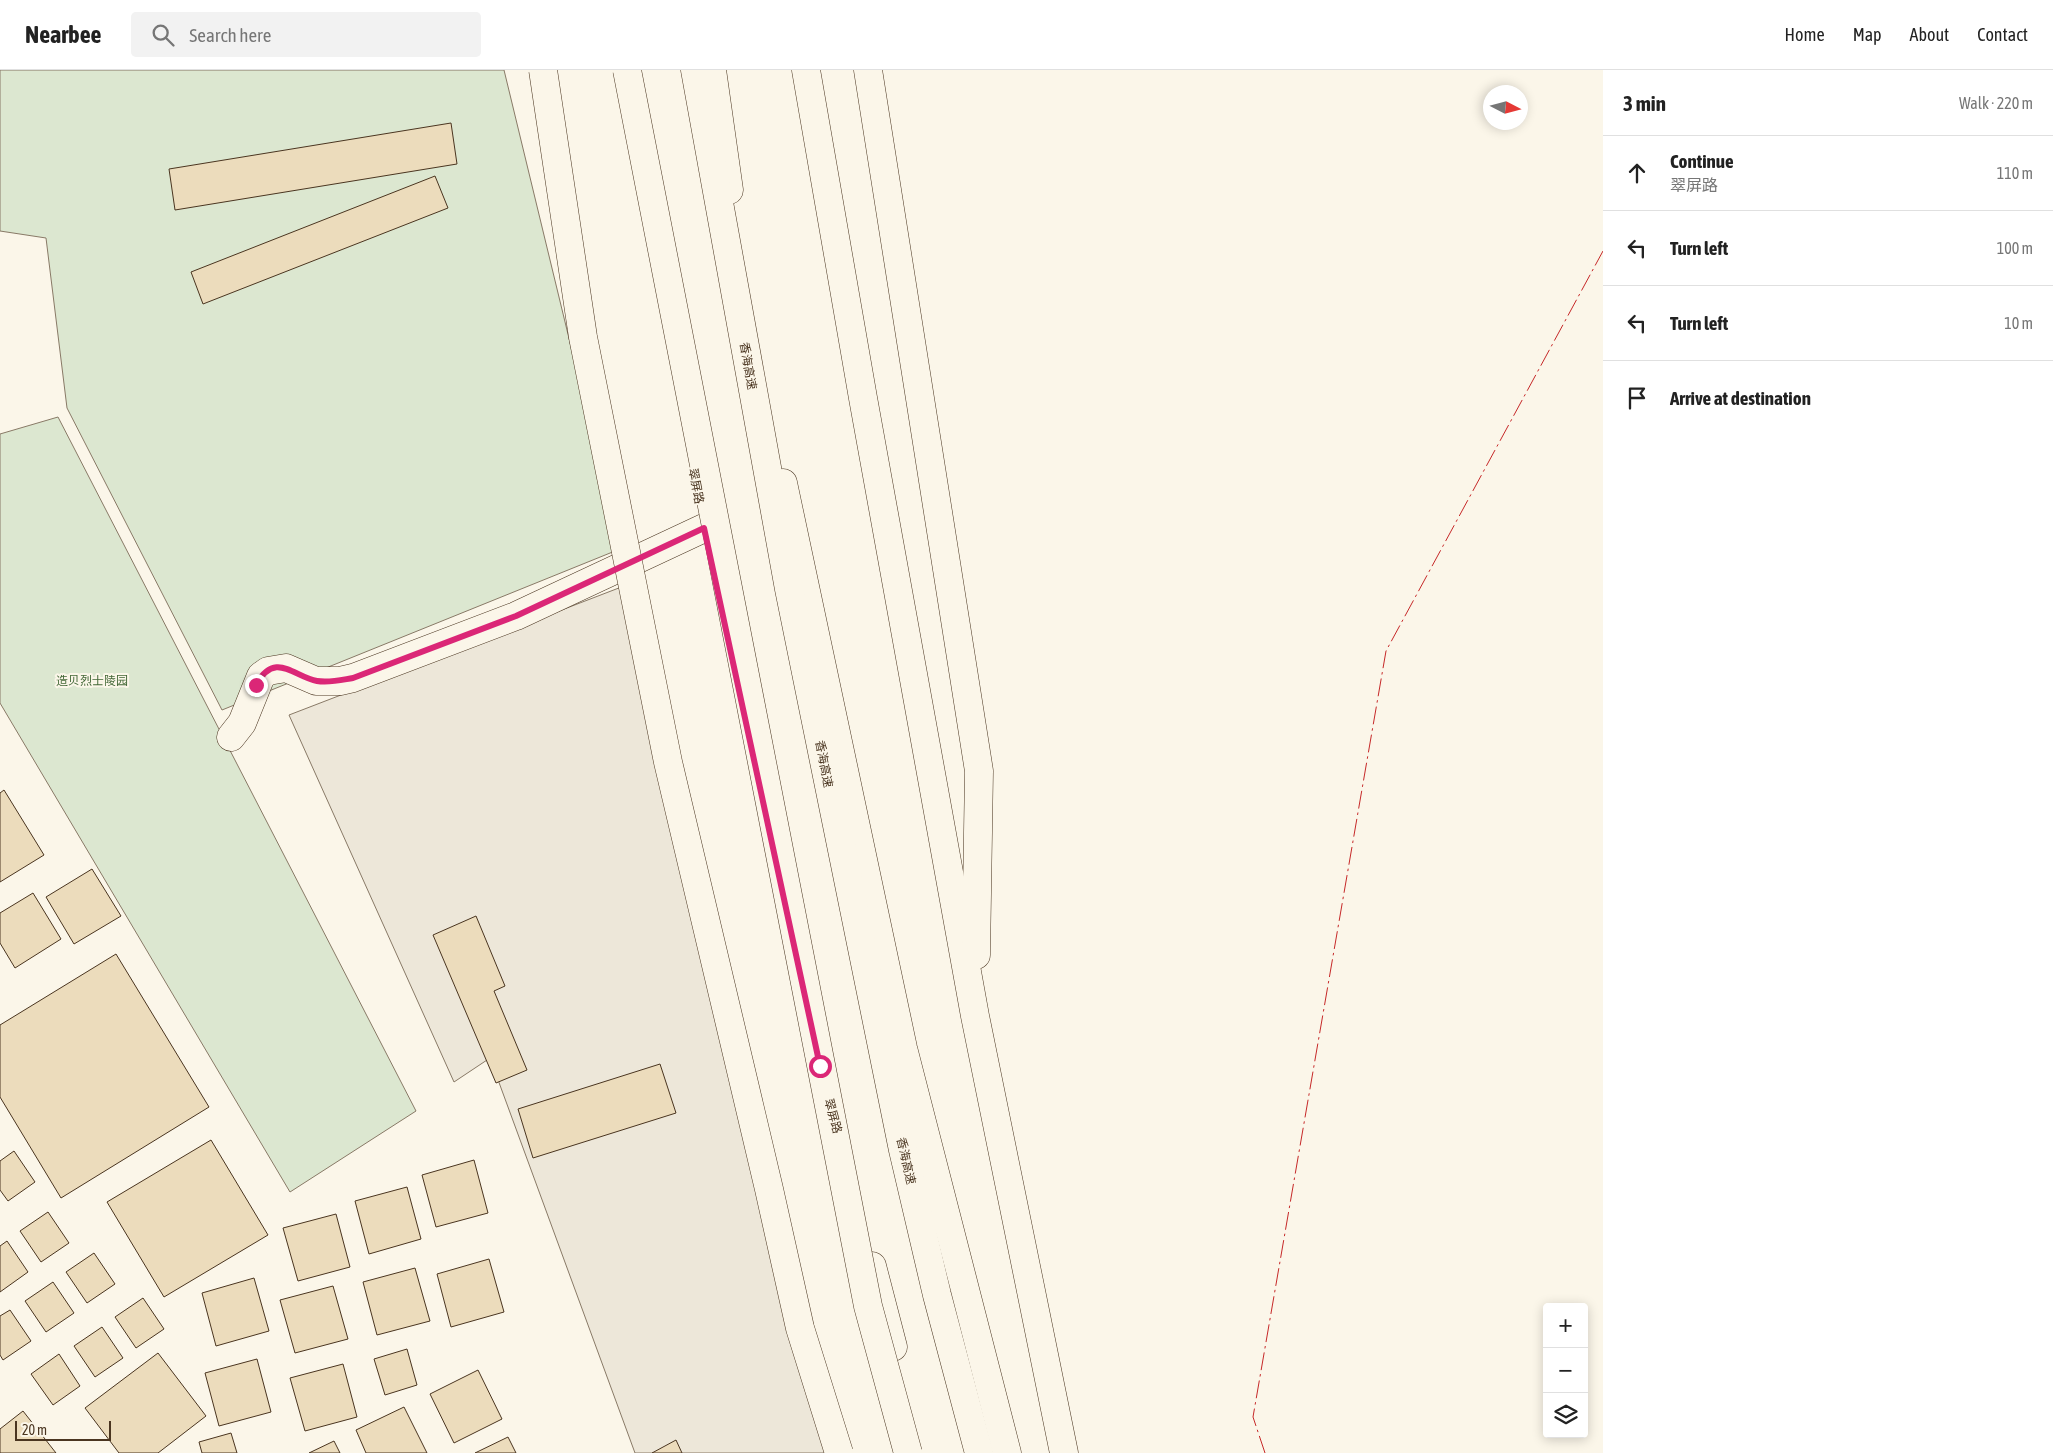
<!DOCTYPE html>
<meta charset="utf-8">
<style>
body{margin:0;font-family:"Asap Condensed","Noto Sans SC",sans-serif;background:#f2f2f2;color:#222}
.controls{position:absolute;right:15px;bottom:15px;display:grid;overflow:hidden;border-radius:5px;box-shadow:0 2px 12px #0003}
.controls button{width:45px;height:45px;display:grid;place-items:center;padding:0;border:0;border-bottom:1px solid #e0e0e0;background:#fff;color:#222;font:25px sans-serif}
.compass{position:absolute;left:1483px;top:15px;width:45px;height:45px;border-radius:50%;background:#fff;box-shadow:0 2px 12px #0003;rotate:96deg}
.scale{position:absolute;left:15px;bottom:12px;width:96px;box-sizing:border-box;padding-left:5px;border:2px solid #4a3520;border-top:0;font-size:14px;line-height:18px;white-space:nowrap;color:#4a3520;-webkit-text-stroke:4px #fbf6e9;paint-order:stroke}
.stop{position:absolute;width:15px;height:15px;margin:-11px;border:4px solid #db2777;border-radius:50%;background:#fff}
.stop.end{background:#db2777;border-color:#fff;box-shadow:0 1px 5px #0008}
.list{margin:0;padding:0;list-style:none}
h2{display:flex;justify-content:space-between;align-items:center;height:65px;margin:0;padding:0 20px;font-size:21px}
h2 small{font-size:16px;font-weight:400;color:#767676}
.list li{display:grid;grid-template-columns:32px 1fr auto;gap:15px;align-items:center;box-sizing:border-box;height:75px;padding:0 20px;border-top:1px solid #e0e0e0}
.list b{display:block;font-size:19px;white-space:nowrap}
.list p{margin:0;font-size:16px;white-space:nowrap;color:#767676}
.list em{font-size:16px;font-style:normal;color:#767676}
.icon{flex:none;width:28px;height:28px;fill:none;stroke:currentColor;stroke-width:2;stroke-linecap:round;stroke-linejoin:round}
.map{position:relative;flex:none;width:1603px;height:1383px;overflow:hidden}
header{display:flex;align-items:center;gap:30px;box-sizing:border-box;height:70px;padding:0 25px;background:#fff;border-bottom:1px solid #e0e0e0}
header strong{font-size:24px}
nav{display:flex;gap:28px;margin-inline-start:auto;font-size:18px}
.search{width:350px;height:45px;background:#f2f2f2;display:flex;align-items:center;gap:12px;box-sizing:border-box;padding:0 18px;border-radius:5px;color:#767676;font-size:19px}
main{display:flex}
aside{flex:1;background:#fff}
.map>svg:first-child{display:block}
.green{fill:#dce7d0;stroke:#887966}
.parking{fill:#ede7d9;stroke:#887966}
.building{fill:#ecdcbc;stroke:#4a3520}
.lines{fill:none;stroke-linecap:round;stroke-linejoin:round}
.minor-casing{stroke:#4a3520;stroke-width:29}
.major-casing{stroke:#4a3520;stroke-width:29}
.highway-casing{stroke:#4a3520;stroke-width:29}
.minor{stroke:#fbf6e9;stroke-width:28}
.major{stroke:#fbf6e9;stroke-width:28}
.highway{stroke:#fbf6e9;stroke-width:28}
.highway-bridge-casing{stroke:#4a3520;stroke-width:29;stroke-linecap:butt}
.highway-bridge{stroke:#fbf6e9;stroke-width:28}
.power{stroke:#c62828;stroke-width:1;stroke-dasharray:18 4 2.5 4;stroke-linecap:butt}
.route{stroke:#db2777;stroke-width:6}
.labels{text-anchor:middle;stroke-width:4;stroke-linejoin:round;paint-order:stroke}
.street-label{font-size:12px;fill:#4a3520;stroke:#fbf6e9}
.park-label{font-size:12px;fill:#436837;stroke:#fbf6e9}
</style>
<header>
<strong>Nearbee</strong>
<div class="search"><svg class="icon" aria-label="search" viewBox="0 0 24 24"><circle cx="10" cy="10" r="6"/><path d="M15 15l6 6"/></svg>Search here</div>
<nav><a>Home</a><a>Map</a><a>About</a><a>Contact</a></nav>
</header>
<main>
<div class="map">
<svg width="1603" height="1383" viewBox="0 0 1603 1383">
<rect width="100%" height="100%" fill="#fbf6e9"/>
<g class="green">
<path d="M0 0H504L620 479 222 640 67 338 46 168 0 161Z"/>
<path d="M58 347 416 1041 290 1122 0 633V364Z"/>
</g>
<path class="parking" d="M624 516 838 1383H635L490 988 454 1012 289 645Z"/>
<g class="building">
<path d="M451 53 457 94 175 140 169 99Z"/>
<path d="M435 106 448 138 203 234 191 202Z"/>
<path d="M4 720 44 785 0 812V723Z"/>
<path d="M92 799 121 846 74 874 46 827Z"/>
<path d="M33 823 61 869 15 898 0 873V843Z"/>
<path d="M476 846 505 916 494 921 527 1000 496 1013 433 865Z"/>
<path d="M116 884 209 1037 61 1128 0 1027V955Z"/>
<path d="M660 994 676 1043 533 1088 518 1039Z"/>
<path d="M211 1070 268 1165 164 1227 107 1132Z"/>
<path d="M14 1081 35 1112 8 1131 0 1120V1091Z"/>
<path d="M474 1090 488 1143 436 1157 422 1105Z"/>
<path d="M407 1117 421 1169 369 1184 355 1131Z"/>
<path d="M48 1142 69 1173 41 1192 20 1161Z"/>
<path d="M336 1144 350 1197 298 1211 283 1158Z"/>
<path d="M7 1171 28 1202 0 1222V1176Z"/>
<path d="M94 1183 115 1214 87 1233 66 1202Z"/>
<path d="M489 1189 504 1242 451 1257 437 1204Z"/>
<path d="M415 1198 430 1251 377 1265 363 1212Z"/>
<path d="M254 1208 269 1261 216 1276 202 1223Z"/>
<path d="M53 1212 74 1243 46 1262 25 1231Z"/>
<path d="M333 1216 348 1269 295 1283 280 1230Z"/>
<path d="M143 1228 164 1259 136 1278 115 1247Z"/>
<path d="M10 1240 31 1271 3 1290 0 1285V1246Z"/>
<path d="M102 1257 123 1288 95 1307 74 1276Z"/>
<path d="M407 1279 417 1315 385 1325 374 1289Z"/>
<path d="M158 1283 206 1346 158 1383H119L85 1338Z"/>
<path d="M59 1284 80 1316 53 1335 31 1304Z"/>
<path d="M257 1289 271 1342 219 1356 205 1303Z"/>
<path d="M343 1294 357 1347 305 1361 290 1308Z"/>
<path d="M478 1300 502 1349 454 1373 430 1324Z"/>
<path d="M404 1337 427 1383H366L356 1360Z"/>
<path d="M23 1341 56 1383H0V1359Z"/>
<path d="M231 1363 237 1383H202L199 1372Z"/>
<path d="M508 1367 516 1383H475Z"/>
<path d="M676 1370 682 1383H652Z"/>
<path d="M334 1371 340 1383H309Z"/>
</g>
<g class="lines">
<defs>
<path id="minor" d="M231 667 242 653 261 606 268 601 286 598 316 611H340L353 608 516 546 704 458"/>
<g id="major">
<path d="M712 0 729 120"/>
<path d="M783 413 903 978 1007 1383"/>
<path d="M872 1196 893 1277"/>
</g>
<g id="highway">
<path d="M695 0 789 519 903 1080 937 1225 979 1383"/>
<path d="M806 0 863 328 975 946 1064 1383"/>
<path d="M868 0 979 701 976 885"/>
</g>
</defs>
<use href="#minor" class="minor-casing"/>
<use href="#major" class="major-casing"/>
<use href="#highway" class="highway-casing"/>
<use href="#minor" class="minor"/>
<use href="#major" class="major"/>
<use href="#highway" class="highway"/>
<defs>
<g id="highway-bridge">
<path d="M543 0 583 267 668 692 769 1119 800 1258 839 1383"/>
<path d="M627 0 868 1236 908 1383"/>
</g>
</defs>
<use href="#highway-bridge" class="highway-bridge-casing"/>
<use href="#highway-bridge" class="highway-bridge"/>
<path class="power" d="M1265 1383 1253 1347 1386 581 1603 181"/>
</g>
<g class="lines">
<path class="route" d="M256 615C275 580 294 607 317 611 330 613 341 610 353 608L516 546 704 458 820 996"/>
</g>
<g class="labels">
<g class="street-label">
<text transform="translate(748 296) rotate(80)" y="4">香海高速</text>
<text transform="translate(696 416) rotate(79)" y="4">翠屏路</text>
<text transform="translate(824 694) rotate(79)" y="4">香海高速</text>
<text transform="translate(833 1046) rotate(75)" y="4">翠屏路</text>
<text transform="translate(906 1091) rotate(77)" y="4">香海高速</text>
</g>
<g class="park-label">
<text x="92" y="615">造贝烈士陵园</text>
</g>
</g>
</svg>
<div class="controls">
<button>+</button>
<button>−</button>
<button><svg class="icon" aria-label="layers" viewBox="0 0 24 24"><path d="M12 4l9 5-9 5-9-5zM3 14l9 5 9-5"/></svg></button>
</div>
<svg class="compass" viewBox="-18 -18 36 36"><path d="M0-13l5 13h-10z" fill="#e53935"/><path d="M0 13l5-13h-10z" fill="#767676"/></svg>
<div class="scale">20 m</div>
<div class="stop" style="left:820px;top:996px"></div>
<div class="stop end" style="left:256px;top:615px"></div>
</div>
<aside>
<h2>3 min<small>Walk · 220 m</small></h2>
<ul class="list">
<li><svg class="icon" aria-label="ahead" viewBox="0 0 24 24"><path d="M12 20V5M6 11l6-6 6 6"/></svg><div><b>Continue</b><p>翠屏路</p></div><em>110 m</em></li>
<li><svg class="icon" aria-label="left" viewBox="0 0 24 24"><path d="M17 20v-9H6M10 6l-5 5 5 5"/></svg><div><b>Turn left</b></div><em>100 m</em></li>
<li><svg class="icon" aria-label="left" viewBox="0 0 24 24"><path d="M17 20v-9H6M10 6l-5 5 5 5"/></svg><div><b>Turn left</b></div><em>10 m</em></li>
<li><svg class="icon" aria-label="arrive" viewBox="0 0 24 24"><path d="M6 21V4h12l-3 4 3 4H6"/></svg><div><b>Arrive at destination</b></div></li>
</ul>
</aside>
</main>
